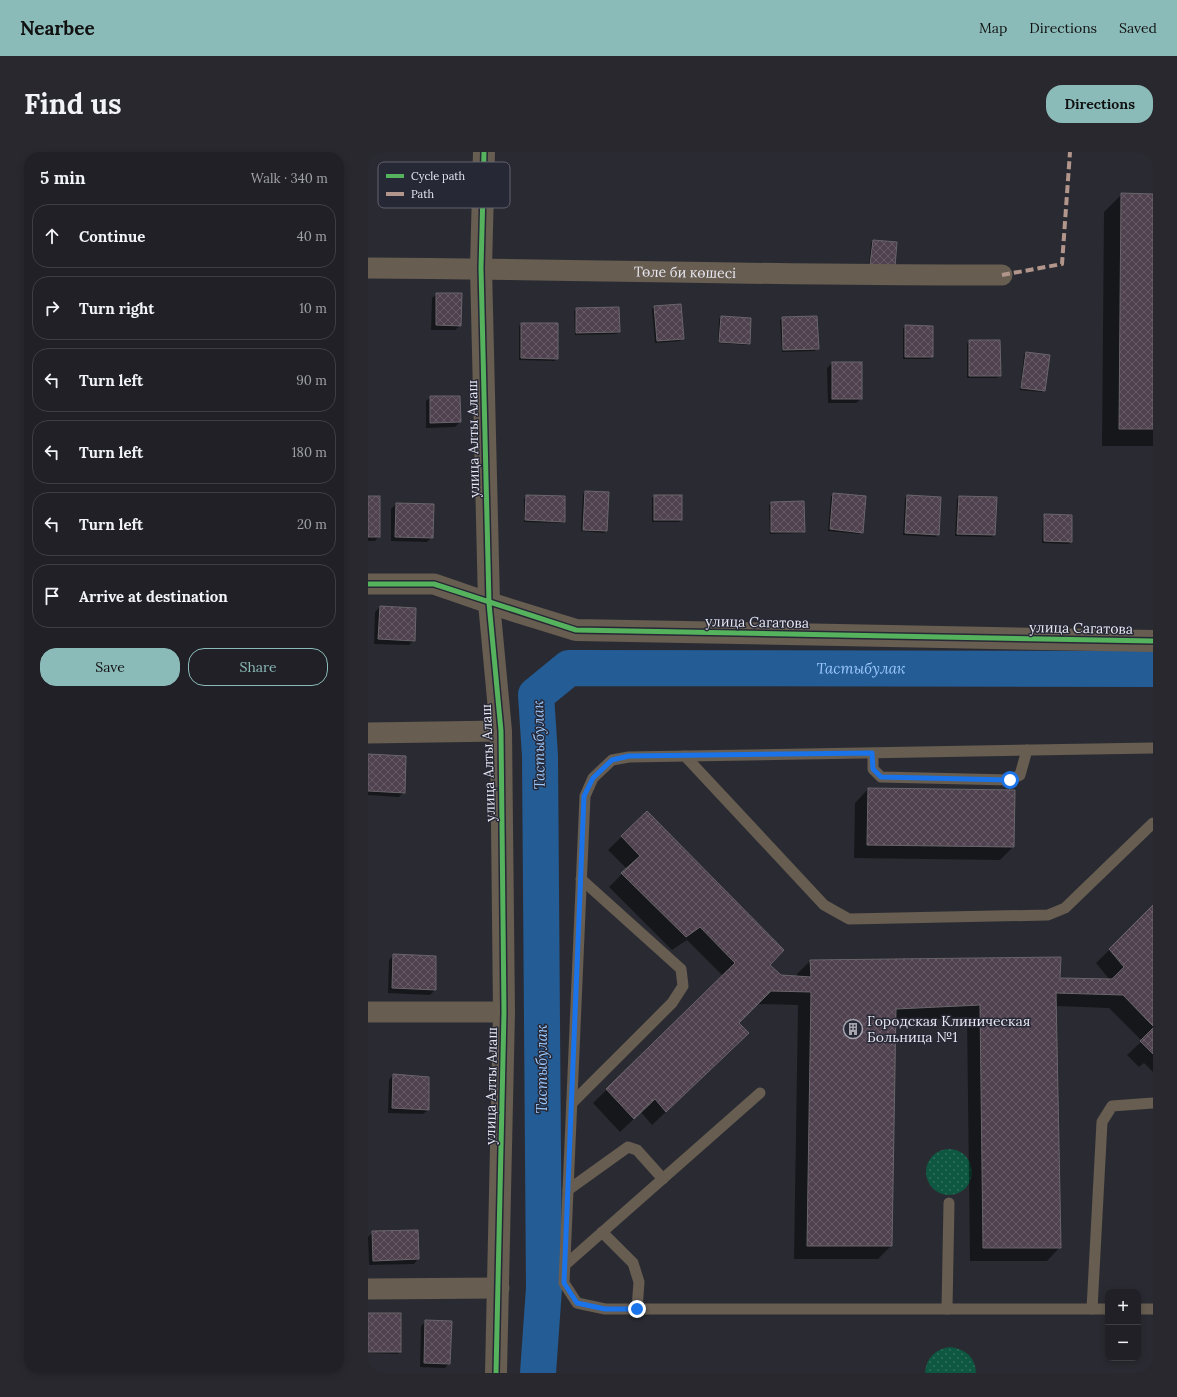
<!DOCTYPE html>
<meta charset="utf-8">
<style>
body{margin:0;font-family:Lora,serif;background:#28282e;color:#f1f3f6}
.controls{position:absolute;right:12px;bottom:12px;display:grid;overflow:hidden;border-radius:8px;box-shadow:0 2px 6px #0003}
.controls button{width:36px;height:36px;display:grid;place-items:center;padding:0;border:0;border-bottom:1px solid #3d3e43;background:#202026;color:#f1f3f6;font:20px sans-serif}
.stop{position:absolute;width:12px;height:12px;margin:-9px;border:3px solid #1a73e8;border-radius:50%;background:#fff}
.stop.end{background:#1a73e8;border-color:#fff;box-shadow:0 1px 4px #0008}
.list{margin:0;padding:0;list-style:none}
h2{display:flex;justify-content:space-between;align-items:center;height:52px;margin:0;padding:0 16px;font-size:17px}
h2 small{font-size:13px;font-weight:400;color:#a2a3a7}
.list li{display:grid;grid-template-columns:26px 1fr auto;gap:12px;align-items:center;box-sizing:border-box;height:64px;margin:0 8px 8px;padding:0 8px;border:1px solid #3d3e43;border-radius:16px}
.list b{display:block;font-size:15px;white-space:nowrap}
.list em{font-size:13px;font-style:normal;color:#a2a3a7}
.actions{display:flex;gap:8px;padding:12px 16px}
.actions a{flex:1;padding:9px 0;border:1px solid #8bbbb9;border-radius:16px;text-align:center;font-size:14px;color:#8bbbb9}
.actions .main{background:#8bbbb9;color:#111}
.icon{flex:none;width:22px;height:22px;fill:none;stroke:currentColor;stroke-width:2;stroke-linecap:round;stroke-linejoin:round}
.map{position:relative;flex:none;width:785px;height:1221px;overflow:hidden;border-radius:16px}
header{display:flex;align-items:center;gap:24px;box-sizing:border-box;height:56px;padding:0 20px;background:#8bbbb9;color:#111}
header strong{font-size:19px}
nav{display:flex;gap:22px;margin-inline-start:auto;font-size:14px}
.intro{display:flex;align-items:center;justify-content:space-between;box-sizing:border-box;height:96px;padding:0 24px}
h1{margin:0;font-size:28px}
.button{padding:10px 18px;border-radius:16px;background:#8bbbb9;color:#111;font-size:14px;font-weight:700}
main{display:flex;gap:24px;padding:0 24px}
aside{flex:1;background:#202026;border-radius:16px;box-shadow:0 2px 6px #0003}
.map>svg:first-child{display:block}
.grass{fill:url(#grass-dots)}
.shadow{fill:#0007}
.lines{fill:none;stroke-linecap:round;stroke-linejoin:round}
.river{stroke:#245c95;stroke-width:36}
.building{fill:url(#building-cross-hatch);stroke:#69656b}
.service{stroke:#675d51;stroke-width:11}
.minor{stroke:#675d51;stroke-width:21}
.tertiary{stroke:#675d51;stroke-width:22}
.quiet{stroke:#b2968c;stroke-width:4;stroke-dasharray:8 4;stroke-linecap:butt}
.cycleway-casing{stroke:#272836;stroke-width:8}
.cycleway{stroke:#56b35d;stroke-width:5}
.route{stroke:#1a73e8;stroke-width:5}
.labels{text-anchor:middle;stroke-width:3;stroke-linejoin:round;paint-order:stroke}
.street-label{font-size:14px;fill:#e7e7f1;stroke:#272836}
.poi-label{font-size:14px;fill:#e7e7f1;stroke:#272836;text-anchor:start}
.water-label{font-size:15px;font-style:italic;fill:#9ac8fd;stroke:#272836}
.key{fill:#272836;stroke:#61616e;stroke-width:1}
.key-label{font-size:11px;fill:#e7e7f1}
</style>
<header>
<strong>Nearbee</strong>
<nav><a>Map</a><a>Directions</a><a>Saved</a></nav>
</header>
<div class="intro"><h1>Find us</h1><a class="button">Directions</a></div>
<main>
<aside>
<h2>5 min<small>Walk · 340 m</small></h2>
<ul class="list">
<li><svg class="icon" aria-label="ahead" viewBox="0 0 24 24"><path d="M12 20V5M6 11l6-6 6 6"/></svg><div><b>Continue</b></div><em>40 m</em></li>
<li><svg class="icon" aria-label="right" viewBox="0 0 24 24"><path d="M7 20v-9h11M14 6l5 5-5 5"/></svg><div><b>Turn right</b></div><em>10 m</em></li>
<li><svg class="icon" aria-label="left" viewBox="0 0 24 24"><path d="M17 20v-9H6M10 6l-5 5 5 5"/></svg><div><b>Turn left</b></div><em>90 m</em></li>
<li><svg class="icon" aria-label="left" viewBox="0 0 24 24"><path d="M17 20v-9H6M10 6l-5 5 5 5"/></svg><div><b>Turn left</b></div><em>180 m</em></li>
<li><svg class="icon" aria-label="left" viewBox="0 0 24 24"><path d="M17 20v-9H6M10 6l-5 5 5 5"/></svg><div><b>Turn left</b></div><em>20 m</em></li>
<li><svg class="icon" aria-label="arrive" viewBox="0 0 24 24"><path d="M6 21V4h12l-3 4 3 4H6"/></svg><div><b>Arrive at destination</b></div></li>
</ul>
<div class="actions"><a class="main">Save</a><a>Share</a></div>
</aside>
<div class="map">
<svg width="785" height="1221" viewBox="0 0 785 1221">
<defs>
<pattern id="grass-dots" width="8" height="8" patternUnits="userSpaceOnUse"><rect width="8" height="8" fill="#0e5741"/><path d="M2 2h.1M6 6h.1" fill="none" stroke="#316f5d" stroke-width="1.8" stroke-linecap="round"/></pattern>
<pattern id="building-cross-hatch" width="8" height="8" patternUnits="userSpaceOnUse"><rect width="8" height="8" fill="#4f414e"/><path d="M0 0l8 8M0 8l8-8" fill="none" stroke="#685c68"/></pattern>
</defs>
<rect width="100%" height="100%" fill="#2a2b32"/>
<g class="grass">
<circle cx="581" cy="1020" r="23"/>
<path d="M582 1195C598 1197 607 1205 608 1221H557C558 1206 567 1197 582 1195Z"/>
</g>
<g class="shadow">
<path d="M754 42 785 43V294H734L736 60Z"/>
<path d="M505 89 528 91 501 114 503 91Z"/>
<path d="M69 142 92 174 87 178H63L64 146Z"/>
<path d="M286 155 315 186 312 189 287 191 284 157Z"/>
<path d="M250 156 251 180 249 182 207 183 206 159 208 157Z"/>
<path d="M354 165 381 191 379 193 350 191 351 167Z"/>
<path d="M415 166 449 196 447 199 414 200 412 168Z"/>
<path d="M153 172 189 206 187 209 151 208V174Z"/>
<path d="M537 174 564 205 562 207H535V177Z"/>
<path d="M601 189 632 224 629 226H599V192Z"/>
<path d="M658 201 676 238 674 240 652 238 656 203Z"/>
<path d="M464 211 493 247 488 251H460L459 216Z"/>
<path d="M63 245 92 270 87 275 58 276V249Z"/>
<path d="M217 340 238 378 236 381 213 379 215 342Z"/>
<path d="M466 342 494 380 491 382 460 379 463 344Z"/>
<path d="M158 344 196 369 194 371 156 370V347Z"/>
<path d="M286 344 313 368 311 370H284V346Z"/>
<path d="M539 344 570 383 568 385 535 383 537 346Z"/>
<path d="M0 345 11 384 7 389H0Z"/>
<path d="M591 345 626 383 624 385 587 384 589 347Z"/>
<path d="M403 351 436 379 434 381 402 382 401 353Z"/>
<path d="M28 352 64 385 59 390 23 389V357Z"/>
<path d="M677 363 703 389 701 392 674 391 675 365Z"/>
<path d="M12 455 46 488 41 493 6 492 7 460Z"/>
<path d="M0 603 36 640 31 645 0 643Z"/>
<path d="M500 637 645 695 632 708 486 706 487 651Z"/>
<path d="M279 660 400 813 412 824 429 825V822L442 809 691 827 742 828 728 811 785 755V920L776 911 771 915 759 903 774 889 741 856 688 854 692 1095 679 1109H602L599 865 527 870 523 1094 510 1107H426L430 853 389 852 370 871 366 895 284 973 273 960 252 980 225 951 355 824 319 788 304 798 241 735 259 717 240 698Z"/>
<path d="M26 803 67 838 62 843 20 841 21 808Z"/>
<path d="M25 923 60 958 55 962 20 961 21 928Z"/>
<path d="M5 1080 50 1107 46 1112 1 1113 0 1085Z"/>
<path d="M0 1162 32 1199 30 1202 0 1201Z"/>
<path d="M58 1169 81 1211 77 1216 52 1215 53 1174Z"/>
</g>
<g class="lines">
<path class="river" id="s1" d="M170 1221 176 1136 172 604 168 543 201 516 785 517"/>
</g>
<g class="building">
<path d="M753 41 785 42V277H751Z"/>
<path d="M505 88 529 90 527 115 502 113Z"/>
<path d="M68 141H94L93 174 68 173Z"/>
<path d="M313 152 316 187 289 189 286 154Z"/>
<path d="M251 155 252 180 208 181V156Z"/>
<path d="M353 164 383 166 382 192 351 190Z"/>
<path d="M449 164 451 197 415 198 414 165Z"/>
<path d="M153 171H190V207L153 206Z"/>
<path d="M537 173 565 174V205H537Z"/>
<path d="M601 188H632L633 224H601Z"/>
<path d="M658 200 682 203 677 239 653 236Z"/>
<rect x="464" y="210" width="30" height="37"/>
<path d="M62 244H92L93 270 62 271Z"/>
<path d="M217 339 241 340 239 379 215 378Z"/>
<path d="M465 341 498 344 495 381 462 377Z"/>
<path d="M158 343 197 344V370L157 368Z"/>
<rect x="286" y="343" width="28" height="25"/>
<path d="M539 343 573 345 571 383 537 381Z"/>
<rect x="0" y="344" width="12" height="41"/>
<path d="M591 344 629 345 627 383 589 382Z"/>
<path d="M436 349 437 380H403V350Z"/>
<path d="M28 351 66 352 65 386 27 385Z"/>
<path d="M676 362 704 363V390L676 389Z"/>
<path d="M12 454 48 456 47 489 10 487Z"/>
<path d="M0 602 38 604 37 641 0 639Z"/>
<path d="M500 636 647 638 646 695 499 693Z"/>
<path d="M279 659 416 798 402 813 413 823 443 825 442 808 693 805 692 826 744 827 756 815 741 797 785 753V874L755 843 688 841 693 1096H615L612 853 528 857 524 1094H439L443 840 403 839 371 871 381 881 298 960 287 947 266 967 238 937 367 811 332 775 318 785 253 721 272 704 253 684Z"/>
<path d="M25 802 68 804V838L24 836Z"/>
<path d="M785 876V902L772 889Z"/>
<path d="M25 922 61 925V958L24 956Z"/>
<path d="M50 1078 51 1107 5 1109 4 1079Z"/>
<rect x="0" y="1161" width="33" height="39"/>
<path d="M57 1168 84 1169 82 1212 56 1211Z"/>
</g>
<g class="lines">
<g class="service">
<path d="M505 601V617L513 625 642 628 652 623 659 598"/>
<path d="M317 604 456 753 481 767 680 763 697 756 785 671"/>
<path d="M204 951 304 851 315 834 313 817 213 727"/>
<path d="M200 1038 260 995 269 998 295 1027"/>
<path d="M234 1080 265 1111 271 1130 269 1157"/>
<path d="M197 1113 392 941"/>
<path d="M579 1157 581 1051"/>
<path d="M724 1157 734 970 744 954 785 951"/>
<path d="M740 1157H237L209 1151 196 1131 217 644 225 626 244 608 261 605 785 596"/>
<path d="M770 1157H785"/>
</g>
<g class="minor">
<path id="s2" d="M0 116C211 117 422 124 634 123"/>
<path d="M0 432H66L121 451"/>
<path d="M0 581 133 579"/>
<path d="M0 860H136"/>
<path d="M0 1137 131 1136"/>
</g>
<g class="tertiary">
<path d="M116 0 113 116 121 451 133 579 136 860 128 1221"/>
<path d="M121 451 208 478 785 489"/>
</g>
<path class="quiet" d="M634 123 694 112 702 0"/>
<defs>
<g id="cycleway">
<path d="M116 0 113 116 121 451 133 579 136 860 128 1221"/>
<path d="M0 432H66L208 478 785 489"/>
</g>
</defs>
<use href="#cycleway" class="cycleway-casing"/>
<use href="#cycleway" class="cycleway"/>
</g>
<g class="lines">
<path class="route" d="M269 1157H237L209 1151 196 1131 216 644 225 626 244 608 261 604 504 601 505 617 513 625 642 628"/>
</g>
<defs>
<symbol id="building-ring" viewBox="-11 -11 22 22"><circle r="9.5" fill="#272836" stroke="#a5a5ae" stroke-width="1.5"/><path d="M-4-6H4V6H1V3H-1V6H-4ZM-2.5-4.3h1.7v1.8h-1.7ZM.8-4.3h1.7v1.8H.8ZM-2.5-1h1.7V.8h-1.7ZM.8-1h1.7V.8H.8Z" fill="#a5a5ae"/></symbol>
</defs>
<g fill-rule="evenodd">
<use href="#building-ring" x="474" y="866" width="22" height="22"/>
</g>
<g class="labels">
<g class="street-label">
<text dy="5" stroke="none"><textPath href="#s2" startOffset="317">Төле би көшесі</textPath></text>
<text transform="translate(105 287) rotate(-91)" y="5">улица Алты Алаш</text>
<text transform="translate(389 470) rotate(1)" y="5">улица Сагатова</text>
<text transform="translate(713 476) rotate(1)" y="5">улица Сагатова</text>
<text transform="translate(120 611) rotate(-92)" y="5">улица Алты Алаш</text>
<text transform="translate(123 934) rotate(-89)" y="5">улица Алты Алаш</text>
</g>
<g class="poi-label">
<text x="499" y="874">Городская Клиническая<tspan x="499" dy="16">Больница №1</tspan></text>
</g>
<g class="water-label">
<text dy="5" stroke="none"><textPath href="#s1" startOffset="1013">Тастыбулак</textPath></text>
<text transform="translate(171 593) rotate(-91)" y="5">Тастыбулак</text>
<text transform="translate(174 917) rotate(-90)" y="5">Тастыбулак</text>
</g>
</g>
<rect x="10" y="10" width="132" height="46" rx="6" class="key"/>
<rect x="18" y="22" width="18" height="4" fill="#56b35d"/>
<rect x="18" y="40" width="18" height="4" fill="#b2968c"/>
<g class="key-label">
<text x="43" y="28">Cycle path</text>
<text x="43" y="46">Path</text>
</g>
</svg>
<div class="controls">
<button>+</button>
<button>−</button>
</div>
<div class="stop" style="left:642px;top:628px"></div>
<div class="stop end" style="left:269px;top:1157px"></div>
</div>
</main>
